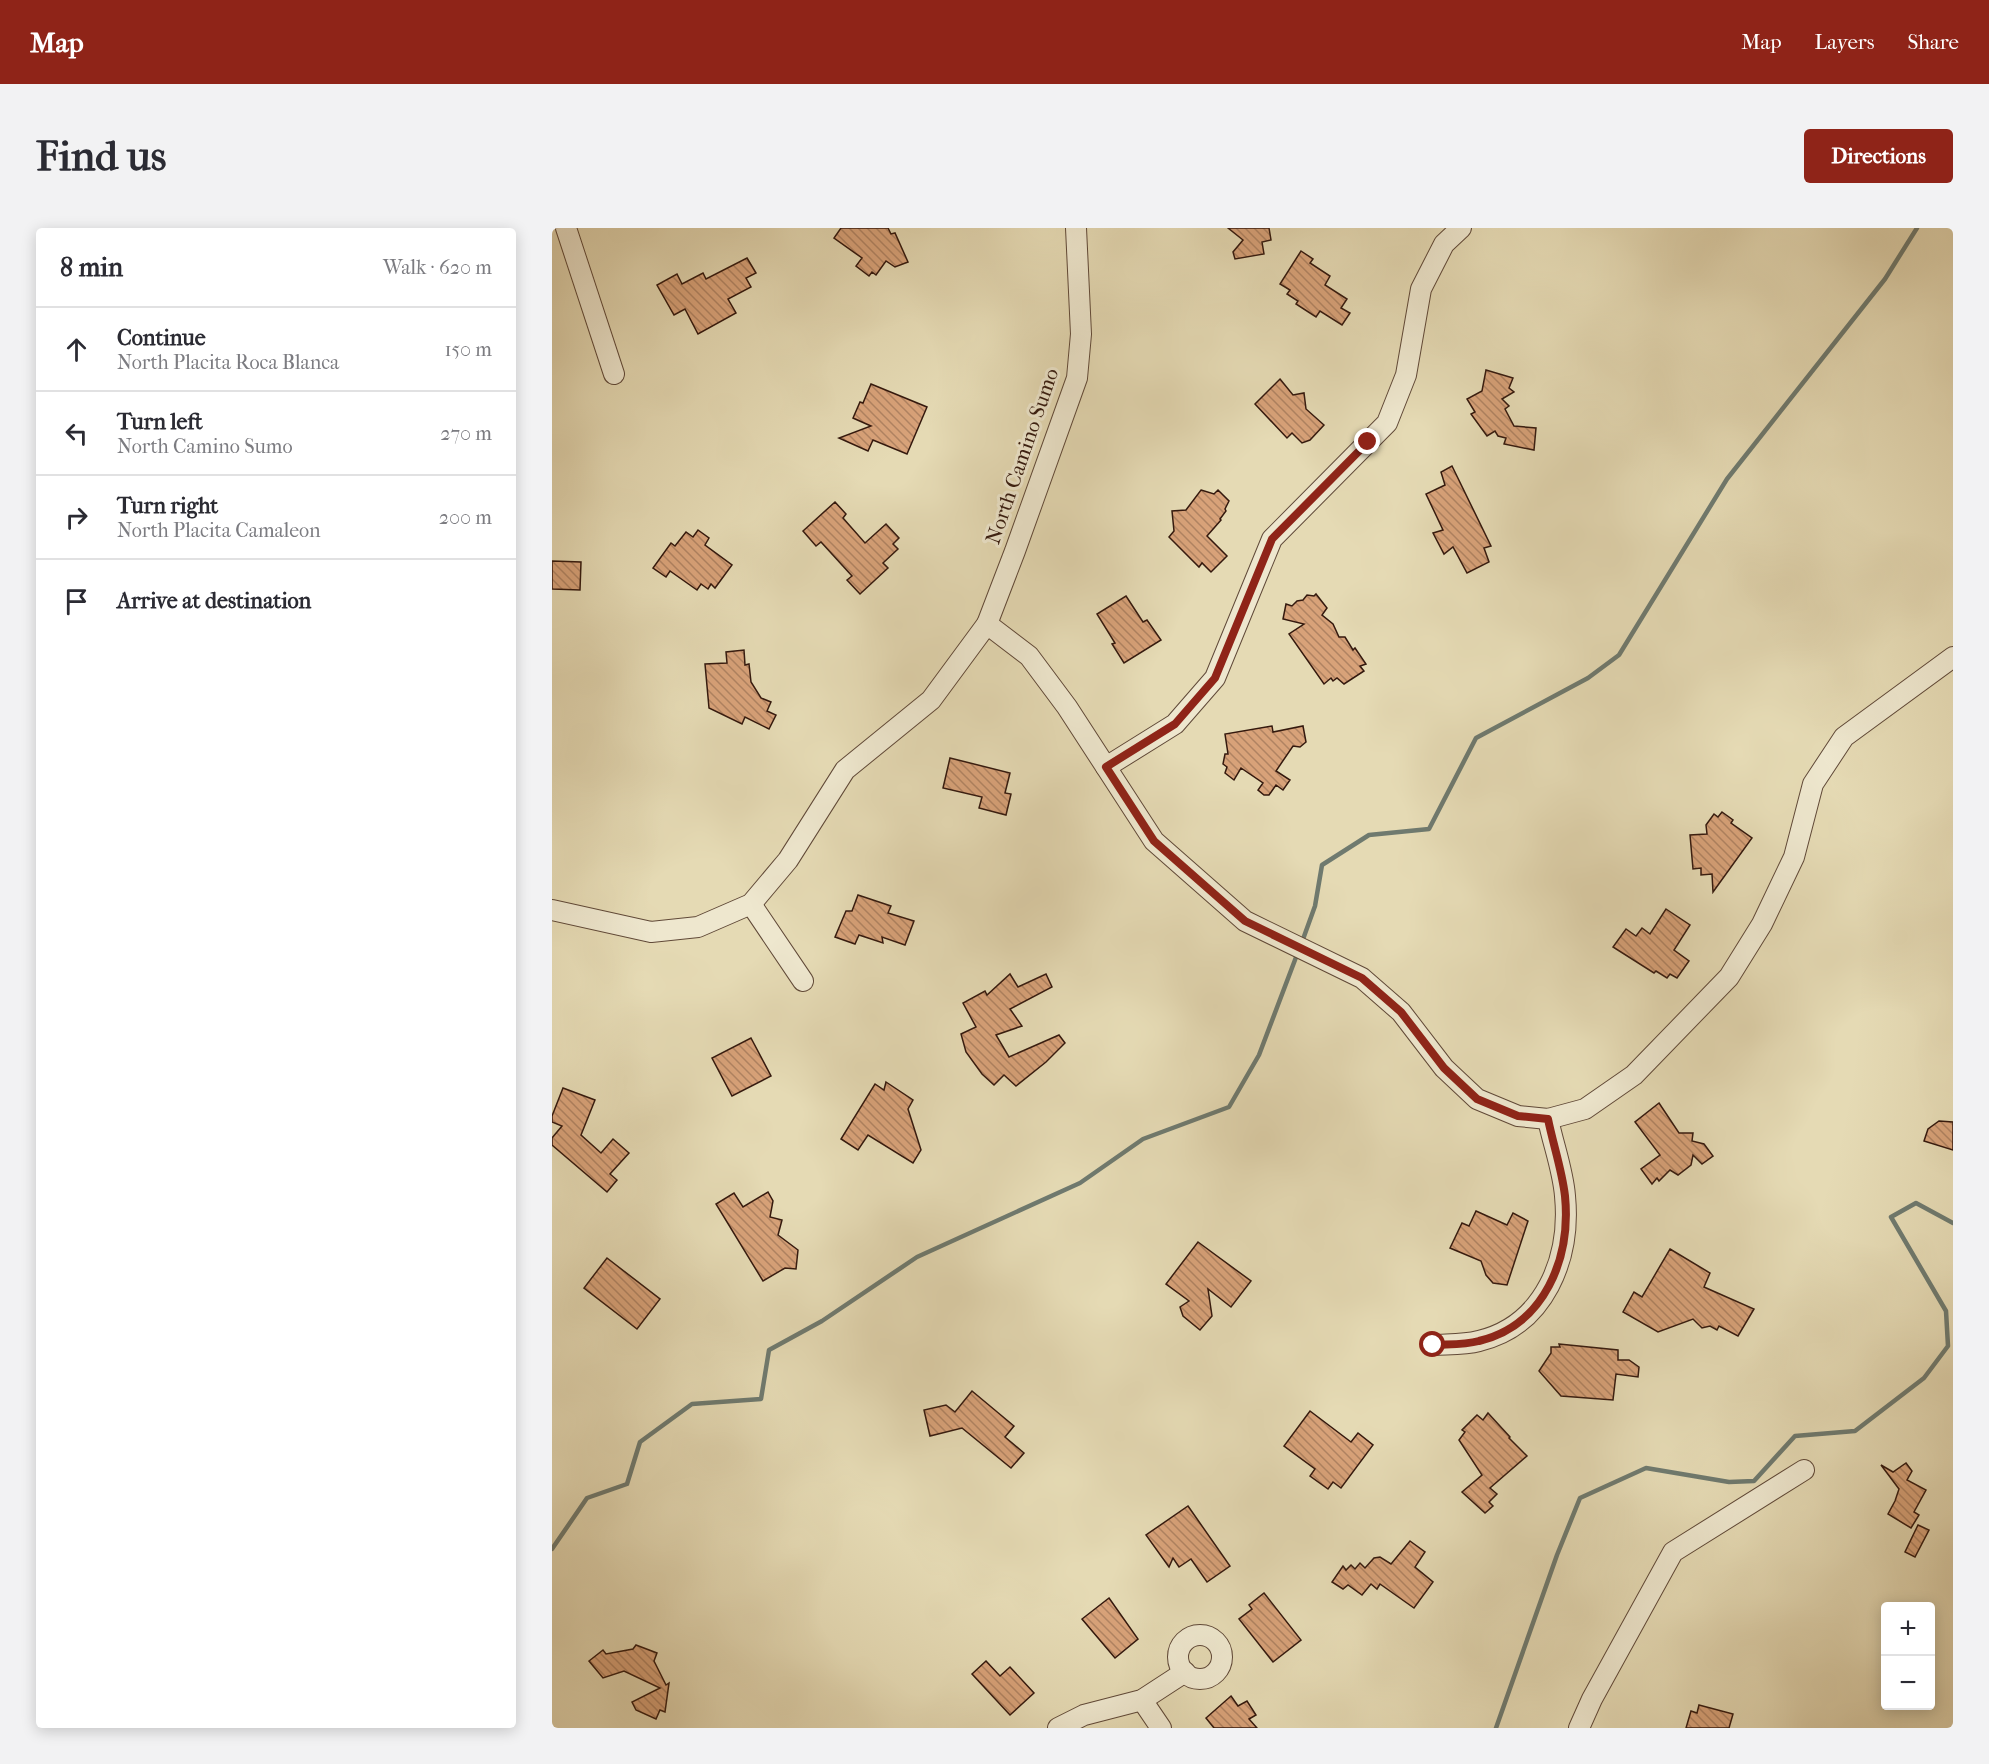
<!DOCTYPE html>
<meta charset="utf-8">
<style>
body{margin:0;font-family:"IM FELL French Canon",serif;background:#f2f2f3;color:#2b2b33}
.controls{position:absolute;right:18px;bottom:18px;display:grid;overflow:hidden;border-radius:6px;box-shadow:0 3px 15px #0003}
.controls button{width:54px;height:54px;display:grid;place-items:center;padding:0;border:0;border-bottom:2px solid #e1e1e2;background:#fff;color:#2b2b33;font:30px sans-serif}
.stop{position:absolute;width:18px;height:18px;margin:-14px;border:4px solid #8f2418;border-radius:50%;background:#fff}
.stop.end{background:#8f2418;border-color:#fff;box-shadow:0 2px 6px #0008}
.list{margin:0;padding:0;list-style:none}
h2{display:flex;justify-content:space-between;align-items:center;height:78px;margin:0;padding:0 24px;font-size:26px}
h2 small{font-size:20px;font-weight:400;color:#7c7c81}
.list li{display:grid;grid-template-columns:39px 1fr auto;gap:18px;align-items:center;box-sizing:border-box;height:84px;padding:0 24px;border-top:2px solid #e1e1e2}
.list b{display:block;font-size:22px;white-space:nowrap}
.list p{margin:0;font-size:20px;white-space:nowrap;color:#7c7c81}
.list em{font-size:20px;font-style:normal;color:#7c7c81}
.icon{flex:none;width:33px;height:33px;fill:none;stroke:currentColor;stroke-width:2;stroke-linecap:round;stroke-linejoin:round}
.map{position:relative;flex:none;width:1401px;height:1500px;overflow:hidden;border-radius:6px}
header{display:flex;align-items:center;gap:36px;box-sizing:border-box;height:84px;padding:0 30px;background:#8f2418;color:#fff}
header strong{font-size:28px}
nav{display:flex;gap:33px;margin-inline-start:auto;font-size:21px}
.intro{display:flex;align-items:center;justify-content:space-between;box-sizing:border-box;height:144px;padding:0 36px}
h1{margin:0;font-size:42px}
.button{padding:15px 27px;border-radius:6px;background:#8f2418;color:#fff;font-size:21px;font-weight:700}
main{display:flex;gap:36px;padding:0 36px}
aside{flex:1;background:#fff;border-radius:6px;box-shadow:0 3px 15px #0003}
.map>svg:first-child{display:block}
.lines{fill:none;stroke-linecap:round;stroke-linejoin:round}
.stream{stroke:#6f7a6f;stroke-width:4.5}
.building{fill:url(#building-back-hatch);stroke:#34190e;stroke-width:1.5}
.minor-casing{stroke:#604938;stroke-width:22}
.minor{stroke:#eee7ce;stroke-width:20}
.route{stroke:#8f2418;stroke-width:8}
.labels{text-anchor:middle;stroke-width:6;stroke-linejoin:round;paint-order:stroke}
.street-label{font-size:21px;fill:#34190e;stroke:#eee7ce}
</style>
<header>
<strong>Map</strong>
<nav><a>Map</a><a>Layers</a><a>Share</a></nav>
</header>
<div class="intro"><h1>Find us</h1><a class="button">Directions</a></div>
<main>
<aside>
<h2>8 min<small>Walk · 620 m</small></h2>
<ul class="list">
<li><svg class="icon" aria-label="ahead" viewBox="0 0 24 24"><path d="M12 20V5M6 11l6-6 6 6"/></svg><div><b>Continue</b><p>North Placita Roca Blanca</p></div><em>150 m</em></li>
<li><svg class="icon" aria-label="left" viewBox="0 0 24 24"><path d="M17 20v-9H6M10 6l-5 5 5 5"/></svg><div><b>Turn left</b><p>North Camino Sumo</p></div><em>270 m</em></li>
<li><svg class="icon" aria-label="right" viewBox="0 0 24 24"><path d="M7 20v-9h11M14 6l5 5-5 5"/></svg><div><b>Turn right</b><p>North Placita Camaleon</p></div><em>200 m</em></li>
<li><svg class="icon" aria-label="arrive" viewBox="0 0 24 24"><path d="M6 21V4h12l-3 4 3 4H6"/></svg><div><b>Arrive at destination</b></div></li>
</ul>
</aside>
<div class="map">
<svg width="1401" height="1500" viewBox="0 0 1401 1500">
<defs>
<pattern id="building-back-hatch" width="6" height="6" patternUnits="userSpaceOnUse" patternTransform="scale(1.5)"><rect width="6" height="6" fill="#d8a279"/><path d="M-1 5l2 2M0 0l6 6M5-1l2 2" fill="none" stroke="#b08362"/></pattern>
</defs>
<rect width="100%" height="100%" fill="#e5dab4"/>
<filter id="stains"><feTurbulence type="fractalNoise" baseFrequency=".00333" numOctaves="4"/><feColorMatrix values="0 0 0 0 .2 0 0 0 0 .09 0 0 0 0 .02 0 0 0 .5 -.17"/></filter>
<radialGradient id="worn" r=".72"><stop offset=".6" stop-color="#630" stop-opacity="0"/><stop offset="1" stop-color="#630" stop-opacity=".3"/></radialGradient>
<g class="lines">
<g class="stream">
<path d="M750 714 763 678 770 637 817 607 877 601 924 510 1036 450 1067 427 1175 251 1333 51 1365 0"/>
<path d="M0 1321 35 1270 75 1256 88 1214 140 1176 209 1171 217 1122 270 1093 365 1029 528 955 591 911 677 879 707 827 746 724"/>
<path d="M944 1500 1005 1327 1028 1270 1094 1240 1177 1254 1202 1253 1243 1208 1303 1203 1372 1150 1396 1118 1394 1083 1339 989 1364 975 1401 995"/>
</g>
</g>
<g class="building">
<path d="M289 0H336L339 6 343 5 356 34 343 39 334 33 324 47 320 44 317 48 304 38 310 30 282 10Z"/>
<path d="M676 0H717L719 12 710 14 712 26 683 31 681 24 691 12Z"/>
<path d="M749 23 761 31 758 35 778 48 773 57 795 71 789 80 798 85 790 97 768 83 764 89 744 76 746 73 735 66 738 62 728 56Z"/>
<path d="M195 30 204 45 194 50 199 59 176 71 184 85 146 106 133 81 122 87 105 57 125 46 130 56 151 45 154 51Z"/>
<path d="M934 142 961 150 957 160 962 164 950 171 957 178 953 181 962 198 984 200 982 222 952 216 954 210 946 208 943 203 935 208 919 186 923 184 915 171 930 163Z"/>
<path d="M728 151 741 167 752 165 754 181 772 197 758 212 750 215 740 205 735 210 703 176Z"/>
<path d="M319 156 375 179 355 226 321 212 316 223 287 210 319 198 301 190 308 174 311 175Z"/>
<path d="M900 238 939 318 932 320 937 334 915 345 901 319 892 326 881 305 891 302 874 266 893 257 889 244Z"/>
<path d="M649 262 662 266 666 262 677 273 673 281 674 283 668 291 669 292 655 308 675 328 659 344 650 335 647 339 617 309 622 303 620 283 634 282Z"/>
<path d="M283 274 294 286 291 290 313 315 334 296 347 310 341 316 346 321 331 335 336 340 308 366 295 352 300 348 269 314 264 318 251 303Z"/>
<path d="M146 302 157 310 153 317 180 337 163 360 159 356 156 361 149 356 145 362 118 343 114 349 101 340 119 315 123 318 134 304 141 309Z"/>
<path d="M0 333 29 334 28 362 0 361Z"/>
<path d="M764 366 775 380 770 387 781 396 787 409H793L801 422 803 420 814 436 808 438 812 443 792 456 785 450 781 453 779 450 772 456 737 406 752 396 731 391 734 376 740 378 745 373 751 372 755 367 762 368Z"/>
<path d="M574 368 591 394 595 392 609 412 572 435 560 416 563 415 545 386Z"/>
<path d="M192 422 193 437 197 436 199 454 209 470 219 474 215 483 224 487 217 501 193 489 190 496 157 480 153 436 175 435 174 424Z"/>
<path d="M720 498 721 504 751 498 754 514 748 519 741 518 724 543 738 552 731 562 724 557 717 567H712L706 562 711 555 689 540 682 552 673 545 675 539 671 536 673 526H676L673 506Z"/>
<path d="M398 530 458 545 453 565 459 566 454 587 427 580 430 569 391 560Z"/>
<path d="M1170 584 1181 592 1179 595 1200 610 1161 664 1160 646 1149 647V640L1141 641 1138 607 1155 606 1154 597 1162 586 1166 589Z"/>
<path d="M306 667 339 678 336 685 362 693 353 717 330 709 331 715 307 707 303 716 283 709 294 683H300Z"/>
<path d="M1114 681 1138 697 1122 722 1137 733 1125 750 1118 746 1115 750 1104 743 1102 745 1061 719 1074 701 1084 708 1090 700 1098 706Z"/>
<path d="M458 746 466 759 494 746 500 759 458 781 470 798 444 807 457 829 507 807 513 815 494 834 464 858 452 847 442 857 430 846 414 824 409 806 424 799 411 775 433 763 435 767Z"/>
<path d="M199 810 219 848 180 868 160 830Z"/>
<path d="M334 854 361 872 356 881 369 922 361 935 316 907 306 922 289 911 323 856 332 862Z"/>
<path d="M11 860 43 872 29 907 49 925 61 911 77 925 58 946 65 952 55 964 0 917V910L10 898 0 894V888Z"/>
<path d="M1107 875 1127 905H1141L1140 913 1152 916 1161 928 1150 936 1141 927 1139 937 1126 947 1118 942 1107 953 1105 950 1100 956 1089 941 1108 927 1083 894Z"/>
<path d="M1387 893 1401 894V922L1372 913 1376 901Z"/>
<path d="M216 964 221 973 218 989 230 992 226 1007 246 1022 244 1041 233 1040 211 1053 164 976 182 965 191 979Z"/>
<path d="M924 983 955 997 961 985 976 993 955 1057 941 1055 934 1047 929 1033 898 1020 910 995 917 998Z"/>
<path d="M646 1014 699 1053 679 1079 656 1061 660 1088 648 1102 631 1088 628 1079 637 1073 614 1056Z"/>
<path d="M1118 1021 1158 1045 1152 1059 1202 1081 1186 1108 1167 1098 1165 1102 1158 1098 1150 1100 1141 1091 1106 1104 1071 1084 1082 1064 1090 1069Z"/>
<path d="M55 1030 108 1071 85 1101 32 1060Z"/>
<path d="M1007 1116 1066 1122V1132H1077L1087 1139 1086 1149 1064 1146 1061 1172 1009 1168 987 1143 999 1125V1119H1008Z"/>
<path d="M420 1163 462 1198 453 1209 472 1225 459 1240 410 1200 378 1208 372 1182 394 1177 403 1184Z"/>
<path d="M758 1183 799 1214 806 1205 821 1217 789 1260 781 1254 776 1261 758 1248 763 1241 732 1218Z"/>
<path d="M936 1185 958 1209 957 1210 975 1228 938 1260 945 1266 937 1274 941 1278 933 1285 910 1264 930 1247 907 1212 913 1204 910 1202 925 1187 931 1192Z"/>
<path d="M1354 1235 1360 1243 1355 1252 1374 1262 1362 1284 1367 1287 1359 1300 1336 1286 1343 1273 1347 1261 1329 1237 1341 1244Z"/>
<path d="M636 1278 678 1338 655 1354 639 1331 627 1339 621 1330 617 1339 594 1307Z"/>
<path d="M1366 1297 1377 1302 1363 1329 1353 1324Z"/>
<path d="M858 1313 873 1324 863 1339 881 1354 862 1380 828 1356 825 1361 819 1356 810 1367 796 1357 791 1361 780 1354 791 1338 794 1342 799 1337 803 1341 808 1335 813 1340 822 1330 828 1329 839 1336Z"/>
<path d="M712 1365 749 1412 721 1434 687 1391 700 1381 697 1377Z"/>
<path d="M557 1370 586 1411 563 1430 530 1391Z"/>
<path d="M84 1417 105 1425 102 1433 114 1457 117 1455 113 1484 108 1482 104 1491 84 1482 80 1474 108 1460 72 1443 51 1450 37 1433 51 1422 54 1426 81 1421Z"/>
<path d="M434 1433 448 1448 458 1439 482 1465 458 1487 420 1446Z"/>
<path d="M679 1468 686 1478 695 1473 704 1487 697 1491 705 1500H662L654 1490Z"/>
<path d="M1147 1477 1181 1486 1177 1500H1134L1139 1483 1145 1485Z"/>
</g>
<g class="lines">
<defs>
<g id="minor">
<path d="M14 0 62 146"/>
<path d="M435 396 463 323 525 150 529 106 524 0"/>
<path d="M554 539 623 496 663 450 720 311 835 195 854 147 869 61 892 16 909 0"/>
<path d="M199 676 251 753"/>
<path d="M0 682 99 704 146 699 199 676 236 632 293 542 379 472 435 396 477 428 515 479 602 613 693 693 810 750 849 784 892 840 925 871 966 888 996 891 1033 881 1082 847 1177 749 1210 696 1242 629 1261 556 1292 509 1401 429"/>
<path d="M881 1117C896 1116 912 1117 927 1113 993 1097 1019 1030 1013 968 1011 942 1001 916 996 891"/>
<circle cx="648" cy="1429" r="22"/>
<path d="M590 1472 609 1500"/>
<path d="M506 1500 532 1487 590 1472 633 1444"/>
<path d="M1027 1500 1040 1471 1121 1324 1252 1242"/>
</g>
</defs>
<use href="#minor" class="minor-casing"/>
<use href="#minor" class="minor"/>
</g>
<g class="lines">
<path class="route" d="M816 214 720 311 663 450 623 496 554 539 602 613 693 693 810 750 849 784 892 840 925 871 966 888 996 891C1001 916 1010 942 1013 968 1019 1030 993 1097 927 1113 912 1117 895 1116 881 1117"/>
</g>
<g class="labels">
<g class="street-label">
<text transform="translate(470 228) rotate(-71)" y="7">North Camino Sumo</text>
</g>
</g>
<rect width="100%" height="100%" filter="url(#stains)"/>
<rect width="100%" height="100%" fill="url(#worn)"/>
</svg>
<div class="controls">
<button>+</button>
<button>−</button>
</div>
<div class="stop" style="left:881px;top:1117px"></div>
<div class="stop end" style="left:816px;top:214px"></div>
</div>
</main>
